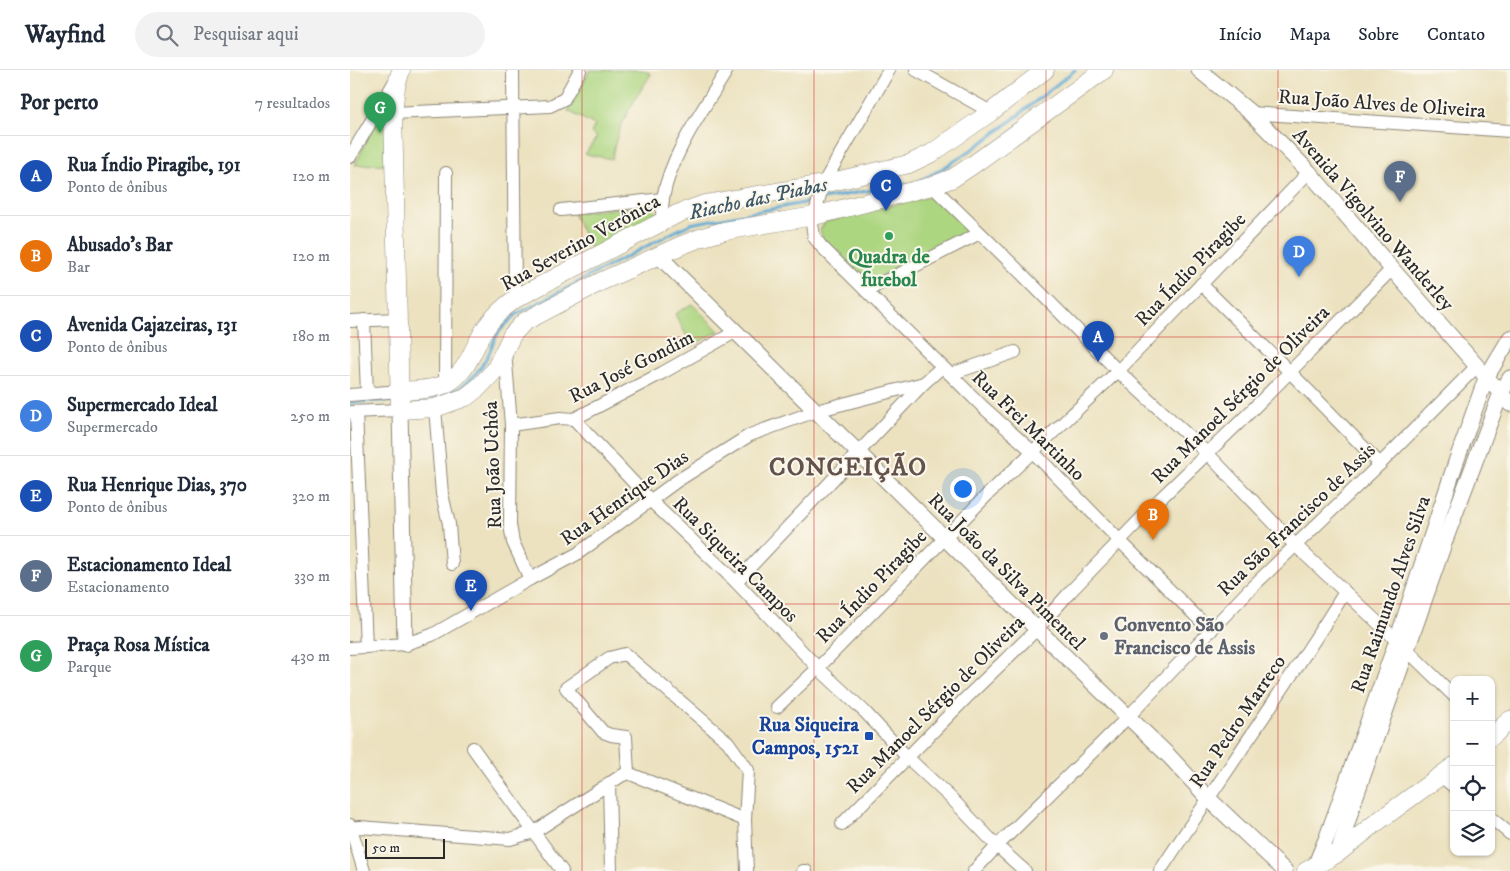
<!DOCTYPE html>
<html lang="pt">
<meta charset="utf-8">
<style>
body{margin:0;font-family:"IM FELL DW Pica",serif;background:#f2f2f3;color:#1f2937}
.controls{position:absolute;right:15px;bottom:15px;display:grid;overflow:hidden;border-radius:10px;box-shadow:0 1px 4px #0004}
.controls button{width:45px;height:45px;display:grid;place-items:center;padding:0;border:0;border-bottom:1px solid #e0e1e3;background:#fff;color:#1f2937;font:25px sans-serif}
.scale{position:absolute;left:15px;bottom:12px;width:80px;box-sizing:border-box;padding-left:5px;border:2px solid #2b2b2b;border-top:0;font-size:14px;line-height:18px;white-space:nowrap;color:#2b2b2b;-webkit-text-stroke:4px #fbf7ec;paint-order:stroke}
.you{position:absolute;left:612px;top:418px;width:18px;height:18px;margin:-12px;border:4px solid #fff;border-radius:50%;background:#1a73e8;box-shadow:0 0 0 8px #1a73e833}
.badge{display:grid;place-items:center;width:32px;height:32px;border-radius:50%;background:#0f766e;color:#fff;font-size:16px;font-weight:700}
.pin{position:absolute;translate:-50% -41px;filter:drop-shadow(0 1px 2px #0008)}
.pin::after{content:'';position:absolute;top:26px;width:18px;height:15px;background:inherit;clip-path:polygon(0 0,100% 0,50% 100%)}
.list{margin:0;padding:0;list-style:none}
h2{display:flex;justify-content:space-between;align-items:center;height:65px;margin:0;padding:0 20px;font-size:21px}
h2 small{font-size:16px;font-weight:400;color:#747a83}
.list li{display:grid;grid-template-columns:32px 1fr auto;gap:15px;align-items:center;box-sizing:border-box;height:80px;padding:0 20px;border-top:1px solid #e0e1e3}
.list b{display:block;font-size:19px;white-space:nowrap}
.list p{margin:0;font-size:16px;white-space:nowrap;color:#747a83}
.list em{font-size:16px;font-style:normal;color:#747a83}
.icon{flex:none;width:28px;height:28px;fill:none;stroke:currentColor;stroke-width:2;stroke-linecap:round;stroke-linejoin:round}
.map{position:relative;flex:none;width:1160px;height:801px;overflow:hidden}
header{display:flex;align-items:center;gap:30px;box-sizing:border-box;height:70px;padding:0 25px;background:#fff;border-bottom:1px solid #e0e1e3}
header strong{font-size:24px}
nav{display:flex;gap:28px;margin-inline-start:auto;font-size:18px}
.search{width:350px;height:45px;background:#f2f2f3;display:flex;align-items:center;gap:12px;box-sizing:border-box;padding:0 18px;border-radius:28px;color:#747a83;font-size:19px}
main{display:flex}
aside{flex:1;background:#fff}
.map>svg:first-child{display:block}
.green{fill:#add681;stroke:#6c8056}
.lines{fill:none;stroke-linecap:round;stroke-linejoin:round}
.stream{stroke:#5daad6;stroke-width:3}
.minor-casing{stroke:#8c8676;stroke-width:14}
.tertiary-casing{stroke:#8c8676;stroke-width:17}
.secondary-casing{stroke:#8c8676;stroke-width:19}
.minor{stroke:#fff;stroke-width:12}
.tertiary{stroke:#fff;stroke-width:15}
.secondary{stroke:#fff;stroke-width:18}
.grid{fill:none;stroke:#d62828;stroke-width:1;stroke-opacity:0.55}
.leisure-dot{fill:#2e9e5b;stroke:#fbf7ec;stroke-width:2}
.worship-dot{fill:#6b7280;stroke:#fbf7ec;stroke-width:2}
.transit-dot{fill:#1a4fb4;stroke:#fbf7ec;stroke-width:2}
.labels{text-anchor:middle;stroke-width:4;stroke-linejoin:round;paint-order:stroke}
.street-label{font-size:20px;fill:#2b2b2b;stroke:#fbf7ec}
.leisure-label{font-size:20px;font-weight:bold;fill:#27864d;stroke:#fbf7ec}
.worship-label{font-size:20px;font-weight:bold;fill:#5b616d;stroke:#fbf7ec;text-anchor:start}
.transit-label{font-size:20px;font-weight:bold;fill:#164399;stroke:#fbf7ec;text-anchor:end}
.water-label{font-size:21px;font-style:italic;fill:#3c5767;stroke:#fbf7ec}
.district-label{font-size:25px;font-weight:bold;letter-spacing:1px;fill:#63514b;stroke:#fbf7ec}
</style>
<header>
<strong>Wayfind</strong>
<div class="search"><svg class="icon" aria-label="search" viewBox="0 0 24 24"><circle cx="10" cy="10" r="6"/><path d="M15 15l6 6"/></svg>Pesquisar aqui</div>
<nav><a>Início</a><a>Mapa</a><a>Sobre</a><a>Contato</a></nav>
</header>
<main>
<aside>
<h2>Por perto<small>7 resultados</small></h2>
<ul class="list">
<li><span class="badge" style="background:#1a4fb4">A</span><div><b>Rua Índio Piragibe, 191</b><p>Ponto de ônibus</p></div><em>120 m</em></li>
<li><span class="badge" style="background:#e8710a">B</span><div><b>Abusado's Bar</b><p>Bar</p></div><em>120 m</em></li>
<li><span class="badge" style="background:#1a4fb4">C</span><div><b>Avenida Cajazeiras, 131</b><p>Ponto de ônibus</p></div><em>180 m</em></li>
<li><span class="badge" style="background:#3f7fe0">D</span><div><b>Supermercado Ideal</b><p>Supermercado</p></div><em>250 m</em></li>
<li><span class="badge" style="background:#1a4fb4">E</span><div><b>Rua Henrique Dias, 370</b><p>Ponto de ônibus</p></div><em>320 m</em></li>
<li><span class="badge" style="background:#5c6f8a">F</span><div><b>Estacionamento Ideal</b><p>Estacionamento</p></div><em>330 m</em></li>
<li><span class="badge" style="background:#2e9e5b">G</span><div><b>Praça Rosa Mística</b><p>Parque</p></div><em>430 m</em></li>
</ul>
</aside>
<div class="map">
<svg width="1160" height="801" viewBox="0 0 1160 801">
<rect width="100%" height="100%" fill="#fbf7ec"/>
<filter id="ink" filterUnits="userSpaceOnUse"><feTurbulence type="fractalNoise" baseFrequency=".02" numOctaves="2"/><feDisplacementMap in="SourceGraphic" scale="10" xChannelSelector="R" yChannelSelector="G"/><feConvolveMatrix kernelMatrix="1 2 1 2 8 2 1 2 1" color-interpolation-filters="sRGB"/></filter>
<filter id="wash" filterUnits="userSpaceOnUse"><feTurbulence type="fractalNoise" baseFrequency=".0096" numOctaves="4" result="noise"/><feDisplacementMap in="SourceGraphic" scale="20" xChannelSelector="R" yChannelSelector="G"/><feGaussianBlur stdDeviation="1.12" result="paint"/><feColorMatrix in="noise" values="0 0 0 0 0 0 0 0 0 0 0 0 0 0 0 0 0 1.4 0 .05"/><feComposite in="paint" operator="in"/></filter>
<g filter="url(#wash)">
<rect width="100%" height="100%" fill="#ece2c0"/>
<g class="green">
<path d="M240 0H294L301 4C284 31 266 57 262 89L235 84 247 67 241 63 245 55 218 41Z"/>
<path d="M35 32 39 94 5 95Z"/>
<path d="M585 125 621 162 519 212 473 169 470 160 475 152Z"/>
<path d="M302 134 308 149 243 184 223 143Z"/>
<path d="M342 234 369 261 342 276 325 244Z"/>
</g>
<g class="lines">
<g class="stream">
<path d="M569 111C626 83 675 39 725 0"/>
<path d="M473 129 556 114"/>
<path d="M68 330C102 325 120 318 137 287 141 280 143 272 147 265 151 258 159 252 165 245L320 164 340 154 465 131"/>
<path d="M0 333 22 331H44"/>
</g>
</g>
</g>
<g filter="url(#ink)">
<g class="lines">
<defs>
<g id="minor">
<path d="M163 0 165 229"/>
<path d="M539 0 473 114 462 154 464 167 471 176 633 337 682 381 770 471 861 561"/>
<path d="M566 0 641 42"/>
<path d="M43 43 200 36 214 29 230 0"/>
<path d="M901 43 1160 61"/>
<path d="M0 87 45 11"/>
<path d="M582 116 664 196 768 301 858 384 945 475 1058 581 1104 626"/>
<path d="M211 140 313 129"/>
<path d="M312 151C312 144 312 135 313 128 321 83 354 39 377 0"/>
<path d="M851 214 940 302 1030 394"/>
<path d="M516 221 630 163"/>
<path d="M14 250 17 323"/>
<path d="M0 251 48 249"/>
<path d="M155 280 161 355 160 455 163 472 180 509"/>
<path d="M601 304 665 282"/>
<path d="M95 314 96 103"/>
<path d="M0 325 50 321"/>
<path d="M85 338 92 424 99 454 102 494"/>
<path d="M0 342 50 340"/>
<path d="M6 342 16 577"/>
<path d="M224 349 301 431 386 512 468 598 514 641 558 688 602 729 647 776 675 801"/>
<path d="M161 355 210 348 224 349 312 303 385 262"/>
<path d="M386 512 574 313 592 297"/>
<path d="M0 578 55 574 82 565 180 509 227 484 327 411 400 365 466 341 574 313"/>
<path d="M427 637 468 598 638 424 768 301 959 102"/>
<path d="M123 678 212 801"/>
<path d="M278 703 276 667 261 665 253 662 216 618 259 588 275 584 378 672 398 700 395 750 397 801"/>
<path d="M1091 706 1104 717"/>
<path d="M259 713 261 801"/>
<path d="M1141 748 1160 764"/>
<path d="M492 754 616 628 687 559 721 521 810 429 897 345 1042 199"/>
<path d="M0 755 14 801"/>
<path d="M0 758 10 757 160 769 184 762 271 706 278 703 395 750"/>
<path d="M453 801H456"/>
<path d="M624 801 647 776 778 647 899 520 1030 394 1127 296"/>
<path d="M810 801C871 708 936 617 995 522"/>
</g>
<g id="tertiary">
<path d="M849 0 901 43 959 102 1042 199 1160 334"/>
<path d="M309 186 690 562 819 686 858 728 935 801"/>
<path d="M50 340 55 574"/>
<path d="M988 783 1003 734 1097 465 1151 323 1160 308"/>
<path d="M965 796 977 767 1047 570 1106 392 1136 308 1160 268"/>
</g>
<g id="secondary">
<path d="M51 0 46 17 43 43 50 340 85 338 116 327 129 317 145 300 162 265 174 252 250 212 332 175 353 167 374 161 464 146 582 116 603 108 624 94 754 0"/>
<path d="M50 321C65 320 82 320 96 314 119 302 123 276 137 256 145 245 154 237 165 229L327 144 355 134 473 114 559 94 582 83 641 42 695 0"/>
<path d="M1141 667 1160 650"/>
<path d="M956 801 988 783 1027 752 1104 696"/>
</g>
</defs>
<use href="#minor" class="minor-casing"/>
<use href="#tertiary" class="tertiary-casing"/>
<use href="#secondary" class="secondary-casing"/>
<use href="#minor" class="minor"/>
<use href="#tertiary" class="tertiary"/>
<use href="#secondary" class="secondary"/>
</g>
</g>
<path class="grid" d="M232 0V801M464 0V801M696 0V801M928 0V801M0 267H1160M0 534H1160"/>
<circle class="leisure-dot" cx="539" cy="166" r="5"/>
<circle class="worship-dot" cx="754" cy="566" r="5"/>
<rect class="transit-dot" x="514" y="661" width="10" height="10" rx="2.5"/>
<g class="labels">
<g class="street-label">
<text transform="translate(1032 33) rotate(4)" y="7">Rua João Alves de Oliveira</text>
<text transform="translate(1024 149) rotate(49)" y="7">Avenida Vigolvino Wanderley</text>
<text transform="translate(230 172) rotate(-29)" y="7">Rua Severino Verônica</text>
<text transform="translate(840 199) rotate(-46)" y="7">Rua Índio Piragibe</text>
<text transform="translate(281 296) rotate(-27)" y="7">Rua José Gondim</text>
<text transform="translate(890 324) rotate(-45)" y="7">Rua Manoel Sérgio de Oliveira</text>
<text transform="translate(679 355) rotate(44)" y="7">Rua Frei Martinho</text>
<text transform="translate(142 395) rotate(-92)" y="7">Rua João Uchôa</text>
<text transform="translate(274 427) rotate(-35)" y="7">Rua Henrique Dias</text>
<text transform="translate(946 449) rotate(-44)" y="7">Rua São Francisco de Assis</text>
<text transform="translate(386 489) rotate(45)" y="7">Rua Siqueira Campos</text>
<text transform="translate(657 501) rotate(45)" y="7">Rua João da Silva Pimentel</text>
<text transform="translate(521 516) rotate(-46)" y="7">Rua Índio Piragibe</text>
<text transform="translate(1040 524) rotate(-71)" y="7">Rua Raimundo Alves Silva</text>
<text transform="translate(585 634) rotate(-45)" y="7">Rua Manoel Sérgio de Oliveira</text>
<text transform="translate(887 651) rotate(-56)" y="7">Rua Pedro Marreco</text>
</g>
<g class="leisure-label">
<text x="539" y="193">Quadra de<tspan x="539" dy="23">futebol</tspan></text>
</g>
<g class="worship-label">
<text x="764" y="561">Convento São<tspan x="764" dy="23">Francisco de Assis</tspan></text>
</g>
<g class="transit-label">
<text x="509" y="661">Rua Siqueira<tspan x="509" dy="23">Campos, 1521</tspan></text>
</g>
<g class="water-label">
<text transform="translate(408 128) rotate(-12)" y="7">Riacho das Piabas</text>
</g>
<g class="district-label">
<text x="498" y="405">CONCEIÇÃO</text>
</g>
</g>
</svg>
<div class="controls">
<button>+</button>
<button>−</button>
<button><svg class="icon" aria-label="locate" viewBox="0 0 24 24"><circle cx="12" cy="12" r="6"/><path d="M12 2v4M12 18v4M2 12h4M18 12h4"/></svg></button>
<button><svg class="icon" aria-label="layers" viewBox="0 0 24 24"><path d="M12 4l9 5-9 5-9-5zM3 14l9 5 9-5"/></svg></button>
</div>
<div class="scale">50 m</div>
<div class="you"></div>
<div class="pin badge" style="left:748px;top:292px;background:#1a4fb4">A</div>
<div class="pin badge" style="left:803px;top:470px;background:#e8710a">B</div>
<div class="pin badge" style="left:536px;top:141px;background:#1a4fb4">C</div>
<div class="pin badge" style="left:949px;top:207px;background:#3f7fe0">D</div>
<div class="pin badge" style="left:121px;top:541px;background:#1a4fb4">E</div>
<div class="pin badge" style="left:1050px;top:132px;background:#5c6f8a">F</div>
<div class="pin badge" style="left:30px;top:63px;background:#2e9e5b">G</div>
</div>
</main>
